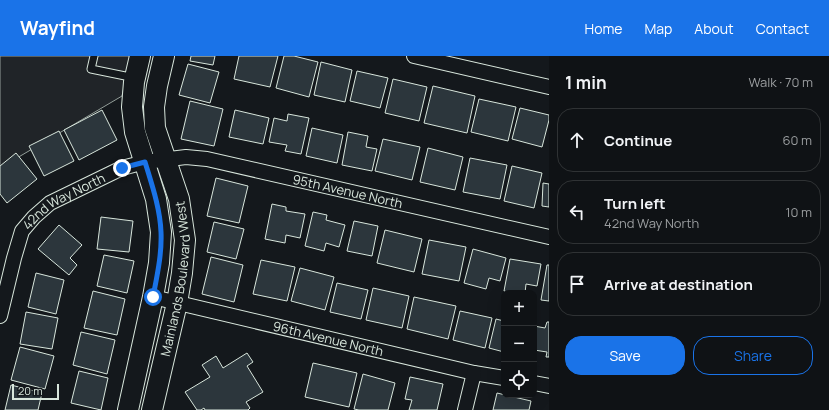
<!DOCTYPE html>
<meta charset="utf-8">
<style>
body{margin:0;font-family:Manrope,sans-serif;background:#1d2022;color:#f1f3f6}
.controls{position:absolute;right:12px;bottom:12px;display:grid;overflow:hidden;border-radius:8px;box-shadow:0 4px 16px #0002}
.controls button{width:36px;height:36px;display:grid;place-items:center;padding:0;border:0;border-bottom:1px solid #2f3234;background:#0f1215;color:#f1f3f6;font:20px sans-serif}
.scale{position:absolute;left:12px;bottom:10px;width:47px;box-sizing:border-box;padding-left:4px;border:2px solid #d8e6dc;border-top:0;font-size:11px;line-height:14px;white-space:nowrap;color:#d8e6dc;-webkit-text-stroke:3px #14181c;paint-order:stroke}
.stop{position:absolute;width:12px;height:12px;margin:-9px;border:3px solid #1a73e8;border-radius:50%;background:#fff}
.stop.end{background:#1a73e8;border-color:#fff;box-shadow:0 1px 4px #0008}
.list{margin:0;padding:0;list-style:none}
h2{display:flex;justify-content:space-between;align-items:center;height:52px;margin:0;padding:0 16px;font-size:17px}
h2 small{font-size:13px;font-weight:400;color:#9b9ea0}
.list li{display:grid;grid-template-columns:26px 1fr auto;gap:12px;align-items:center;box-sizing:border-box;height:64px;margin:0 8px 8px;padding:0 8px;border:1px solid #2f3234;border-radius:16px}
.list b{display:block;font-size:15px;white-space:nowrap}
.list p{margin:0;font-size:13px;white-space:nowrap;color:#9b9ea0}
.list em{font-size:13px;font-style:normal;color:#9b9ea0}
.actions{display:flex;gap:8px;padding:12px 16px}
.actions a{flex:1;padding:9px 0;border:1px solid #1a73e8;border-radius:16px;text-align:center;font-size:14px;color:#1a73e8}
.actions .main{background:#1a73e8;color:#fff}
.icon{flex:none;width:22px;height:22px;fill:none;stroke:currentColor;stroke-width:2;stroke-linecap:round;stroke-linejoin:round}
.map{position:relative;flex:none;width:549px;height:354px;overflow:hidden}
header{display:flex;align-items:center;gap:24px;box-sizing:border-box;height:56px;padding:0 20px;background:#1a73e8;color:#fff}
header strong{font-size:19px}
nav{display:flex;gap:22px;margin-inline-start:auto;font-size:14px}
main{display:flex}
aside{flex:1;background:#0f1215}
.map>svg:first-child{display:block}
.green{fill:#202428;stroke:#939e99}
.building{fill:#2c363c;stroke:#d8e6dc}
.lines{fill:none;stroke-linecap:round;stroke-linejoin:round}
.lane-casing{stroke:#d8e6dc;stroke-width:9}
.street-casing{stroke:#d8e6dc;stroke-width:16}
.secondary-casing{stroke:#d8e6dc;stroke-width:22}
.lane{stroke:#14181c;stroke-width:7}
.street{stroke:#14181c;stroke-width:14}
.secondary{stroke:#14181c;stroke-width:20}
.route{stroke:#1a73e8;stroke-width:5}
.labels{text-anchor:middle;stroke-width:3;stroke-linejoin:round;paint-order:stroke}
.street-label{font-size:13px;fill:#d8e6dc;stroke:#14181c}
</style>
<header>
<strong>Wayfind</strong>
<nav><a>Home</a><a>Map</a><a>About</a><a>Contact</a></nav>
</header>
<main>
<div class="map">
<svg width="549" height="354" viewBox="0 0 549 354">
<rect width="100%" height="100%" fill="#14181c"/>
<path class="green" d="M0 0H131L122 40 0 112Z"/>
<g class="building">
<path d="M191 0H215L213 9 190 5Z"/>
<path d="M239 0H278L270 31 234 23Z"/>
<path d="M284 0H294L318 6 309 41 276 32Z"/>
<path d="M321 6 352 14 345 46 314 39Z"/>
<path d="M188 8 219 16 210 47 179 39Z"/>
<path d="M357 15 388 22 380 52 350 45Z"/>
<path d="M393 23 427 31 419 65 385 57Z"/>
<path d="M433 30 475 40 467 77 424 67Z"/>
<path d="M479 43 516 51 508 85 471 76Z"/>
<path d="M190 45 223 53 214 90 181 83Z"/>
<path d="M520 52 549 59V64L542 91 512 83Z"/>
<path d="M102 54 117 84 79 104 64 74Z"/>
<path d="M235 54 269 62 263 88 229 81Z"/>
<path d="M288 58 309 62 301 98 285 95 287 89 269 86 274 62 287 65Z"/>
<path d="M312 72 343 79 337 107 306 100Z"/>
<path d="M59 75 74 105 44 120 29 90Z"/>
<path d="M348 76 368 80 366 91 377 93 372 115 342 109Z"/>
<path d="M383 83 420 91 412 124 375 115Z"/>
<path d="M428 92 463 101 455 134 420 126Z"/>
<path d="M16 97 37 123 7 147 0 138V110Z"/>
<path d="M470 102 507 109 500 143 463 136Z"/>
<path d="M512 110 542 117 534 152 504 145Z"/>
<path d="M216 122 248 130 239 167 207 160Z"/>
<path d="M543 127 549 128V151L542 150Z"/>
<path d="M272 148 286 151V155L305 158 300 182 286 179 285 187 265 183Z"/>
<path d="M313 156 327 159 326 164 345 169 339 191 326 187 324 195 305 190Z"/>
<path d="M101 161 133 165 129 196 97 193Z"/>
<path d="M354 165 378 170 372 200 347 195Z"/>
<path d="M214 166 244 173 236 203 207 196Z"/>
<path d="M59 169 82 189 70 202 77 209 69 219 38 193Z"/>
<path d="M385 174 422 183 414 216 377 207Z"/>
<path d="M429 184 466 191 459 225 422 218Z"/>
<path d="M473 193 506 202 500 225 489 222 486 233 464 227Z"/>
<path d="M104 199 134 205 127 237 97 230Z"/>
<path d="M211 201 243 209 234 246 202 238Z"/>
<path d="M510 203 541 208 537 230 526 228 525 237H514L504 235Z"/>
<path d="M261 204 295 211 287 245 253 238Z"/>
<path d="M547 209H549V245L541 244Z"/>
<path d="M300 212 334 221 325 254 291 245Z"/>
<path d="M36 217 64 224 56 258 28 251Z"/>
<path d="M337 227 368 234 361 263 330 256Z"/>
<path d="M373 232 409 240 402 272 366 264Z"/>
<path d="M93 235 125 243 117 279 84 272Z"/>
<path d="M414 241 456 250 448 283 407 273Z"/>
<path d="M460 255 492 262 485 292 453 284Z"/>
<path d="M26 256 58 262 52 293 20 288Z"/>
<path d="M496 263 504 265V296L489 292Z"/>
<path d="M547 266H549V301H546L547 296 534 294V270L545 272Z"/>
<path d="M81 276 115 284 107 318 73 309Z"/>
<path d="M20 291 54 300 45 333 11 324Z"/>
<path d="M247 297 253 306 247 310 263 336 246 346 250 352 248 354H205L204 352 201 354H197L185 336 210 321 202 309 216 300 223 312Z"/>
<path d="M313 307 357 317 349 351 305 341Z"/>
<path d="M79 315 108 322 101 354 71 347Z"/>
<path d="M363 318 395 327 388 354H359L354 353Z"/>
<path d="M410 321 443 328 437 354H409L412 344 405 343Z"/>
<path d="M11 329 42 337 38 354H5Z"/>
<path d="M497 337 531 345 529 354H493Z"/>
</g>
<g class="lines">
<defs>
<path id="lane" d="M94 0 91 13 135 22"/>
<g id="street">
<path d="M414 0 549 31"/>
<path id="s1" d="M153 241 474 317 504 322"/>
<path id="s2" d="M0 260 14 202 22 175 34 161 50 147 122 112 145 106 186 101 207 103 549 181"/>
<path d="M534 327 549 330"/>
<path d="M465 354 474 317"/>
</g>
<g id="secondary">
<path d="M128 354 153 241 159 207 161 176 156 143 135 76 132 51 134 26 140 0"/>
<path id="s3" d="M152 354 177 247 182 217 185 184 179 143 155 72 154 51 157 30 164 0"/>
</g>
</defs>
<use href="#lane" class="lane-casing"/>
<use href="#street" class="street-casing"/>
<use href="#secondary" class="secondary-casing"/>
<use href="#lane" class="lane"/>
<use href="#street" class="street"/>
<use href="#secondary" class="secondary"/>
</g>
<g class="lines">
<path class="route" d="M122 112 145 106C152 129 160 152 161 176 162 198 157 220 153 241"/>
</g>
<g class="labels">
<g class="street-label">
<text dy="5" stroke="none"><textPath href="#s2" startOffset="438">95th Avenue North</textPath></text>
<text dy="5" stroke="none"><textPath href="#s2" startOffset="140">42nd Way North</textPath></text>
<text dy="5" stroke="none"><textPath href="#s3" startOffset="134">Mainlands Boulevard West</textPath></text>
<text dy="5" stroke="none"><textPath href="#s1" startOffset="180">96th Avenue North</textPath></text>
</g>
</g>
</svg>
<div class="controls">
<button>+</button>
<button>−</button>
<button><svg class="icon" aria-label="locate" viewBox="0 0 24 24"><circle cx="12" cy="12" r="6"/><path d="M12 2v4M12 18v4M2 12h4M18 12h4"/></svg></button>
</div>
<div class="scale">20 m</div>
<div class="stop" style="left:153px;top:241px"></div>
<div class="stop end" style="left:122px;top:112px"></div>
</div>
<aside>
<h2>1 min<small>Walk · 70 m</small></h2>
<ul class="list">
<li><svg class="icon" aria-label="ahead" viewBox="0 0 24 24"><path d="M12 20V5M6 11l6-6 6 6"/></svg><div><b>Continue</b></div><em>60 m</em></li>
<li><svg class="icon" aria-label="left" viewBox="0 0 24 24"><path d="M17 20v-9H6M10 6l-5 5 5 5"/></svg><div><b>Turn left</b><p>42nd Way North</p></div><em>10 m</em></li>
<li><svg class="icon" aria-label="arrive" viewBox="0 0 24 24"><path d="M6 21V4h12l-3 4 3 4H6"/></svg><div><b>Arrive at destination</b></div></li>
</ul>
<div class="actions"><a class="main">Save</a><a>Share</a></div>
</aside>
</main>
